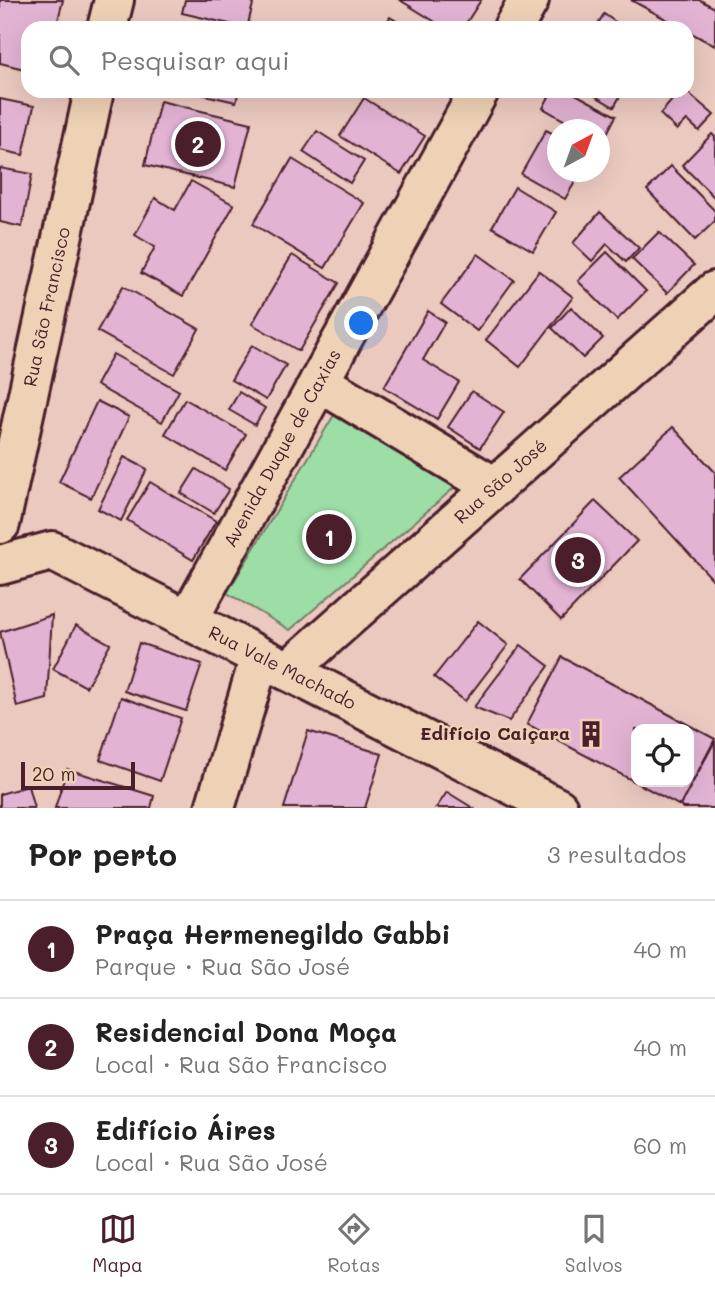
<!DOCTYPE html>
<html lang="pt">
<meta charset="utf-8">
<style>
body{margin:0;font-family:Mali,sans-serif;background:#f6f6f6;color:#222}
.controls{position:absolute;right:21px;bottom:21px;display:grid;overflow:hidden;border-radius:14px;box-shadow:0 7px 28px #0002}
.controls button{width:63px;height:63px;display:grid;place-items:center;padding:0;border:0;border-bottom:2px solid #e0e0e0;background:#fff;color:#222;font:35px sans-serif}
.compass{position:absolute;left:547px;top:119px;width:63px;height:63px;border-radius:50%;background:#fff;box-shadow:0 7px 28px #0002;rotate:41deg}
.scale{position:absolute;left:21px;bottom:18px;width:114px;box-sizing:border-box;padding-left:7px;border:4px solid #4a1f2b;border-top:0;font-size:19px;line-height:24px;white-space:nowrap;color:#4a1f2b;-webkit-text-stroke:5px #efd2b6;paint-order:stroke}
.you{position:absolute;left:362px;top:324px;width:24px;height:24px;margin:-18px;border:5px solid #fff;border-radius:50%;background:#1a73e8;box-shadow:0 0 0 10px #1a73e833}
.badge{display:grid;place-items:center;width:46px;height:46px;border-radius:50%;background:#4a1f2b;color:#fff;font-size:23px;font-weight:700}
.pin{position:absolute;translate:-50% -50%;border:4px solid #fff;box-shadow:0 2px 7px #0006}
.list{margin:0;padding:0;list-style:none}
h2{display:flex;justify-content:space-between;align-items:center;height:91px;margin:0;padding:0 28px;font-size:30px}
h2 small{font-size:23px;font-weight:400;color:#767676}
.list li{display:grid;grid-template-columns:46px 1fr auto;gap:21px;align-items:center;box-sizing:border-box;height:98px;padding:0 28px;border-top:2px solid #e0e0e0}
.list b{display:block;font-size:26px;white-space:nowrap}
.list p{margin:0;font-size:23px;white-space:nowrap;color:#767676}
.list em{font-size:23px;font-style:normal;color:#767676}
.icon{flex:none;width:38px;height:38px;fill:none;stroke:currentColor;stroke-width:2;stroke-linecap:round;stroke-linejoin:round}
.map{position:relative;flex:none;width:715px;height:808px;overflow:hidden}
.search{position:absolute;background:#fff;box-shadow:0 7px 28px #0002;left:21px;right:21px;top:21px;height:77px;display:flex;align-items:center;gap:18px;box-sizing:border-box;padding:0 24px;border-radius:21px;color:#767676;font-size:26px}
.sheet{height:385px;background:#fff}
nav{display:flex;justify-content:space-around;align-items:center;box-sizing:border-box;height:98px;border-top:2px solid #e0e0e0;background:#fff;font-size:19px;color:#767676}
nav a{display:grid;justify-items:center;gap:4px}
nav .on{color:#4a1f2b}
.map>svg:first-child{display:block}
.green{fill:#9ddea7;stroke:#747e69;stroke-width:2}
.building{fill:#e3b3d4;stroke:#4a1f2b;stroke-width:2;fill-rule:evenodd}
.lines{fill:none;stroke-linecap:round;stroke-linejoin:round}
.minor-casing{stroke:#4a1f2b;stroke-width:44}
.minor{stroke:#efd2b6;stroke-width:38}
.labels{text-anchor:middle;stroke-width:5;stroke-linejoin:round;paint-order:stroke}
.street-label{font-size:18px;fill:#4a1f2b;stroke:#efd2b6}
.poi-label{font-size:18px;font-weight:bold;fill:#4a1f2b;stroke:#efd2b6;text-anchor:end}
</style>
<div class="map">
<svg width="715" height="808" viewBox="0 0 715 808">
<rect width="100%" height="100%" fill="#ebc9bf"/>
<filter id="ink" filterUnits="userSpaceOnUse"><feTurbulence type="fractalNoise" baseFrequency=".0143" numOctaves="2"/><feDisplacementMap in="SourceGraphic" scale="14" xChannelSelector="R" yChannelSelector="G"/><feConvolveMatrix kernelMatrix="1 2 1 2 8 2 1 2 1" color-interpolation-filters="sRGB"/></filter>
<g filter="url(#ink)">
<path class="green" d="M337 410 462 481 290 630 227 593Z"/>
<g class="building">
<path d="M0 0H63L56 28H28V70L0 63Z"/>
<path d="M185 0H254L247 28 182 13Z"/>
<path d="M400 0H481L463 28H445Z"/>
<path d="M631 0H700L715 8V46Z"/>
<path d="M604 14 624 28H595Z"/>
<path d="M390 17 408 28H383Z"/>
<path d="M187 91H239L236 102Z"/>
<path d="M552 91H570L616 116 603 141 600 139V130H581L543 108Z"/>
<path d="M587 91H623L614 107Z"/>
<path d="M680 91H686L714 115 699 131 687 120 677 130 660 114Z"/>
<path d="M364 98 425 136 401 174 340 136Z"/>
<path d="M0 99 34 106 23 155 0 150Z"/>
<path d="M160 101 251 123 235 187 145 165Z"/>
<path d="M546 130 558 136V172H581L565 199 521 174Z"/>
<path d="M317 131 364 161 350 183 303 152Z"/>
<path d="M712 134 715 137V198L682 165Z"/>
<path d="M292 159 364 203 325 268 253 224Z"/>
<path d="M671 166 715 211V221L695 240 647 190Z"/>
<path d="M0 168 32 174 22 227 0 222Z"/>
<path d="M191 181 234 205 183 296 141 273 155 247 135 235 155 198 175 210Z"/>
<path d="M515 187 556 212 533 251 492 227Z"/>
<path d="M600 212 639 248 626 262 607 244 592 261 573 243Z"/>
<path d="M659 232 694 265 667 293 632 259Z"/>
<path d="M607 252 646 291 617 320 578 281Z"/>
<path d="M478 254 514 280 477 331 441 304Z"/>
<path d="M292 255 339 283 299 351 252 324Z"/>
<path d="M539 271 573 297 520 367 486 340Z"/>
<path d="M123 286 199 329 174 374 97 331Z"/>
<path d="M571 307 603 338 583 358 552 328Z"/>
<path d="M428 311 445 322 423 360 459 382 437 419 384 387Z"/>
<path d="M252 345 286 365 266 400 231 380Z"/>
<path d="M113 354 179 391 162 422 96 385Z"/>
<path d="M472 391 504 412 480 448 448 427Z"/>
<path d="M239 392 265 408 255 425 229 410Z"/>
<path d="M185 399 246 434 225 470 165 434Z"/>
<path d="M97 401 129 417 91 498 59 482Z"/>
<path d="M673 427 715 472V582L619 477Z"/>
<path d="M124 457 147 469 121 521 98 509Z"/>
<path d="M196 469 229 489 214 513 181 493Z"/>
<path d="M150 482 216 521 193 560 127 520Z"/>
<path d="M595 501 637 541 561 620 520 579Z"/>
<path d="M52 615 47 699 17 707 0 632Z"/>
<path d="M478 621 508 645 465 701 434 677Z"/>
<path d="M76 625 110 644 86 687 53 669Z"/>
<path d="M139 643 202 664 186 711 124 691Z"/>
<path d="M521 645 549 666 509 721 474 707Z"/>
<path d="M562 657 715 739 680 806 527 724ZM636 729H689V782H636Z"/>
<path d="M121 697 181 718 160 781 100 760Z"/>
<path d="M308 731 382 754 365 808H284Z"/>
<path d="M715 741V808H683L680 806Z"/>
<path d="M67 769 154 796 151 808H55Z"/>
<path d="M28 786 34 808H0V794Z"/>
<path d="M447 792 473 808H436Z"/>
</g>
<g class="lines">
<defs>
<g id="minor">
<path d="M107 28 114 0"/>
<path d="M513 28 529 0"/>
<path d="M319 382 495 487"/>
<path id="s1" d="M0 524 94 91"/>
<path id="s2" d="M0 565 52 551 558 808"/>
<path id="s3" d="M188 620 479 91"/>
<path id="s4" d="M288 671 715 291"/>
<path d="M215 808 260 657"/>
</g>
</defs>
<use href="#minor" class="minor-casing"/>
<use href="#minor" class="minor"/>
</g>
</g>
<defs>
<symbol id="building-bare" viewBox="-9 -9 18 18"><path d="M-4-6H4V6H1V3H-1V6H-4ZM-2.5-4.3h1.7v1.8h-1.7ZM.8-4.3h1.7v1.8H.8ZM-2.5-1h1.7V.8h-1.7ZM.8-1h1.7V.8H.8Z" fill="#4a1f2b" stroke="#efd2b6" stroke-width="2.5" paint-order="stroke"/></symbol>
</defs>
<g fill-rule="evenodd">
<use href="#building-bare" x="572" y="715" width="38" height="38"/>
</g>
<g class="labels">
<g class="street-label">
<text dy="6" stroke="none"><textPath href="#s1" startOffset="222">Rua São Francisco</textPath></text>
<text dy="6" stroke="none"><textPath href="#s3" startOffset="196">Avenida Duque de Caxias</textPath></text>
<text dy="6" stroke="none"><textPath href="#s4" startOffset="285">Rua São José</textPath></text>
<text dy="6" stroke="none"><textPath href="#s2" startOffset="312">Rua Vale Machado</textPath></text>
</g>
<g class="poi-label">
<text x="570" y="740">Edifício Caiçara</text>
</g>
</g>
</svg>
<div class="controls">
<button><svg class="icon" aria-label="locate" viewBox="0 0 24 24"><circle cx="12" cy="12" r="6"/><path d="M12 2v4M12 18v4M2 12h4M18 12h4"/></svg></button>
</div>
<svg class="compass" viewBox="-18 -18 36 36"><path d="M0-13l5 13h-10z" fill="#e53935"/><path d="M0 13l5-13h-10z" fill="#767676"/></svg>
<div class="scale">20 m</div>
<div class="you"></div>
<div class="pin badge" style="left:329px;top:537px">1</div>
<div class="pin badge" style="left:198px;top:144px">2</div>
<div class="pin badge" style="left:578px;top:560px">3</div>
<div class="search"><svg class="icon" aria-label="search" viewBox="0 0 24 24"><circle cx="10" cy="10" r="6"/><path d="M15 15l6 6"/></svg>Pesquisar aqui</div>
</div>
<section class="sheet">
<h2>Por perto<small>3 resultados</small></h2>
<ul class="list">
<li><span class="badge">1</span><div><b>Praça Hermenegildo Gabbi</b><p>Parque · Rua São José</p></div><em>40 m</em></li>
<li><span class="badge">2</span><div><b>Residencial Dona Moça</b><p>Local · Rua São Francisco</p></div><em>40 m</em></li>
<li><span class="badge">3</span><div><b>Edifício Áires</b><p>Local · Rua São José</p></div><em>60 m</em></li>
</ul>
</section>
<nav>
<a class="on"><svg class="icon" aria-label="map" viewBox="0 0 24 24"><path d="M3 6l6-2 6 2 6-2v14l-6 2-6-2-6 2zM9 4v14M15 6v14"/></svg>Mapa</a>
<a><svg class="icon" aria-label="directions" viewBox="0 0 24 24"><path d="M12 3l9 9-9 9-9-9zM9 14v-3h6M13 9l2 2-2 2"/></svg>Rotas</a>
<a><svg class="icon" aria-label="saved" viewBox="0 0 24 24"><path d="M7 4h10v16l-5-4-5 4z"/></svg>Salvos</a>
</nav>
